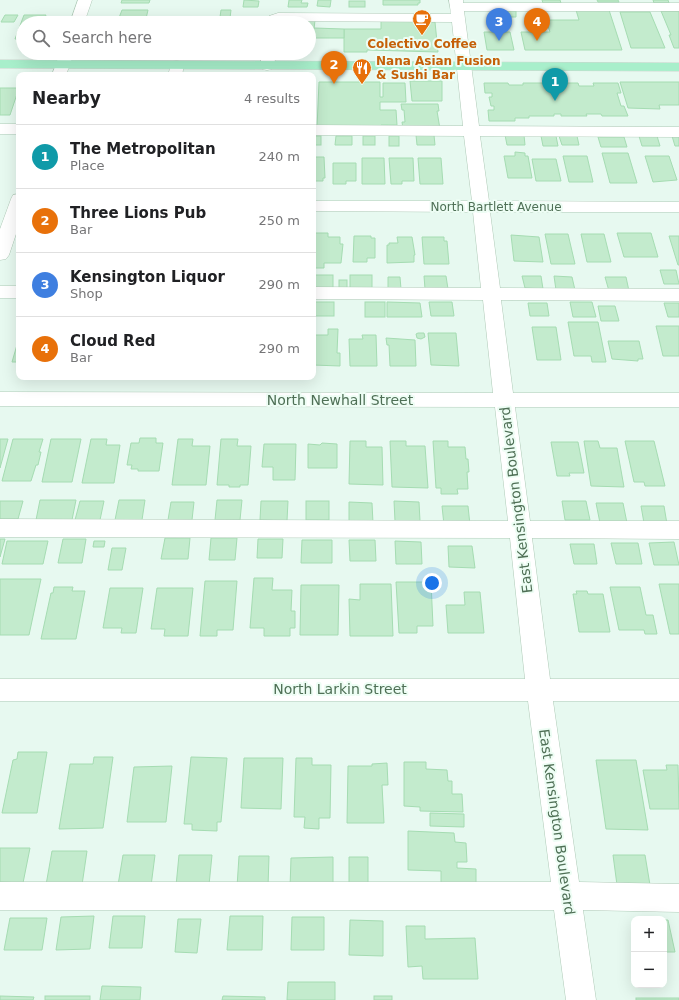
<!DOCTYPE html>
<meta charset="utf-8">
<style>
body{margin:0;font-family:"DejaVu Sans",sans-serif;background:#f2f2f2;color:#202124}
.controls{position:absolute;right:12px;bottom:12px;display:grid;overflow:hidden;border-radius:8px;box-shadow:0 4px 16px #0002}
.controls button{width:36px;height:36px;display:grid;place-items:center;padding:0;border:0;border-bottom:1px solid #e0e0e0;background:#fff;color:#202124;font:20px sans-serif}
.you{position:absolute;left:432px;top:583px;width:14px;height:14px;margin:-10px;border:3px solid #fff;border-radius:50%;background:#1a73e8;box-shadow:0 0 0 6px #1a73e833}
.badge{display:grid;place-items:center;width:26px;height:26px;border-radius:50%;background:#3b7142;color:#fff;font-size:13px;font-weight:700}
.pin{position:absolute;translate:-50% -33px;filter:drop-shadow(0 1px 2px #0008)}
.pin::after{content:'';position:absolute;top:21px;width:14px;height:12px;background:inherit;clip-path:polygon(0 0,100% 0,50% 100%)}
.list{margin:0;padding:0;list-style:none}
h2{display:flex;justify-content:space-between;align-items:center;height:52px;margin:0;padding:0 16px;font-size:17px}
h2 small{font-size:13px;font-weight:400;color:#757577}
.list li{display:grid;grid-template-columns:26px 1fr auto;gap:12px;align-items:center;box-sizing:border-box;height:64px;padding:0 16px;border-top:1px solid #e0e0e0}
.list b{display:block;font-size:15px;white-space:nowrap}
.list p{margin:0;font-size:13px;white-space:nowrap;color:#757577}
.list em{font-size:13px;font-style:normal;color:#757577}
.icon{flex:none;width:22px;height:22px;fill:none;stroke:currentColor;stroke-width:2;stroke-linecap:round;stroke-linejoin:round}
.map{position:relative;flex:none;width:679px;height:1000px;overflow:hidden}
.search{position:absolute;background:#fff;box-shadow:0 4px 16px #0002;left:16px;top:16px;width:300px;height:44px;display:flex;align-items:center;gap:10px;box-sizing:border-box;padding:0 14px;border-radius:22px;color:#757577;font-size:15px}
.panel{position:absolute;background:#fff;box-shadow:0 4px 16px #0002;left:16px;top:72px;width:300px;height:308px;border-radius:8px}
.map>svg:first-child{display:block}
.building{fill:#c3ebcd;stroke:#a5dcb2}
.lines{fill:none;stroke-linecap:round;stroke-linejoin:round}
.minor-casing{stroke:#afcab7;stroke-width:1}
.major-casing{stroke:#cad4cc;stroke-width:1}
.minor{fill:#fff;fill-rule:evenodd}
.major{fill:#a8efcb;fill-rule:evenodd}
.labels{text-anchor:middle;stroke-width:4;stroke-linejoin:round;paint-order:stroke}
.far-food-label{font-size:12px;font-weight:bold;fill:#c56008;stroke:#edfdf4}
.far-street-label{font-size:12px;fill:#4f7056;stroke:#edfdf4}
.street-label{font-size:14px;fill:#4f7056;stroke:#edfdf4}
</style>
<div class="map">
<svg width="679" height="1000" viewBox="0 0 679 1000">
<rect width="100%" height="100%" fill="#e7f9f0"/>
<g class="building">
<path d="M122 0H150L149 3H121Z"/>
<path d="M244 0 259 1 258 7H243Z"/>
<path d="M289 0H302L301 3H308L307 7H288Z"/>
<path d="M318 0H331L330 7 317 6Z"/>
<path d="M383 0H420V3H418V5H383Z"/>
<path d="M542 0H560L561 3H543Z"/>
<path d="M597 0H618L619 2H598Z"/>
<path d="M653 0H668L669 3H654Z"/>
<rect x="349" y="1" width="16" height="6"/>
<path d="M122 10H148L145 23H117Z"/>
<path d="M221 10H231L230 18 220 17Z"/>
<path d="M576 10H609L622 50H525L521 32H550L546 20H579Z"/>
<path d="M501 11H516V17H502Z"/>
<path d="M661 11H679V48H674L669 35H671Z"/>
<path d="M620 12H650L665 48H631Z"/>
<path d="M5 15H18L14 22H1Z"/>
<path d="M24 15H46L43 23H23V39H15Z"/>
<path d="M276 20H315L312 49H309V23H276Z"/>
<path d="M381 21 435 22 438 52 367 50V52H344V29H381Z"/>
<path d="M314 28 344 29V38H313Z"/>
<path d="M484 32H510L514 50H487Z"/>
<path d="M410 81H442V101H412Z"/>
<path d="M313 82H315L313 128Z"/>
<path d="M319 82H380V97H383V83H405L406 102H380V110H396L397 125H381L382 128H317Z"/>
<path d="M620 82H679V105H659L660 109 628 108Z"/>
<path d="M484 83H508L509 85H523V83H547L548 86H554V83H578L579 86H594L593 83H618L621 93H617L621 106H624L628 116H602L601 114H586L587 116H561V114H554V116H529V118H515V121H489L488 110H494V106H491L489 97H492V93H485Z"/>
<path d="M0 88H19L10 115H0Z"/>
<path d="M401 104H438L439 111H437L440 129H403L402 122H405L404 110H402Z"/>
<path d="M416 135H434L435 145H417Z"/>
<path d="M505 135H524L525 145H507Z"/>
<rect x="313" y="136" width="8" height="9"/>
<path d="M336 136H352V145H335Z"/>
<rect x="363" y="136" width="12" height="9"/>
<rect x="389" y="136" width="10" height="10"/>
<path d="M541 136H556L558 146H543Z"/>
<path d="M559 136H577L579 145H562Z"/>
<path d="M639 136H657L660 146H642Z"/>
<path d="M672 136H679V146H675Z"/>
<path d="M598 137H624L627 147H601Z"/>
<path d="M515 152 525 153V156H528L532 178H508L504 156H515Z"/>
<path d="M602 153H628L637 183H610Z"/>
<path d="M563 156H587L593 182H569Z"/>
<path d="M645 156H669L677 180 653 182Z"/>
<path d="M313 157H324L325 178H323V181H313Z"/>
<path d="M362 158H384L385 184H362Z"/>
<path d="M389 158H413L414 181H402V184H391Z"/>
<path d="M418 158H441L443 184H420Z"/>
<path d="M532 159H556L561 181H536Z"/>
<path d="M333 163H356V181H346V184H333Z"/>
<path d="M314 233H328V237H340V244H343L341 263H324V268H313Z"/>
<path d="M617 233H651L658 257H624Z"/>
<path d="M545 234H568L575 264H551Z"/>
<path d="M581 234H604L611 262H587Z"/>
<path d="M511 235 539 237 543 262 514 261Z"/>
<path d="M354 236H371V238H375V258H367V262H353Z"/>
<path d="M669 236H679V265H678Z"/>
<path d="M397 237H412L415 255H414V262L387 263V245H389V243H398Z"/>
<path d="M422 237H444V241H447L449 264H424Z"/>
<path d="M660 270H676L679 284H664Z"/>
<rect x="313" y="275" width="20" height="13"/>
<rect x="350" y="275" width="22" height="13"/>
<path d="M424 276H446L448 289H425Z"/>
<path d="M522 276H541L543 289 525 288Z"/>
<path d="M554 276 572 277 575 290H556Z"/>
<path d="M388 277H400L401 289H388Z"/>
<path d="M605 277H626L629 291H609Z"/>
<rect x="339" y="280" width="8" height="8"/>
<rect x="313" y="302" width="21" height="14"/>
<rect x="365" y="302" width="20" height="15"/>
<path d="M387 302 420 303 422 317H387Z"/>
<path d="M429 302H452L454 316H431Z"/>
<path d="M570 302H592L596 317H573Z"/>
<path d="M528 303H547L549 316H530Z"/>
<path d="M664 303H679V317H668Z"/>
<path d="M598 306H615L619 321H601Z"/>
<path d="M568 322H598L606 362H592L591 356H574Z"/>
<path d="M656 326H679V356H663Z"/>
<path d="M532 327H556L561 360H537Z"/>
<path d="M328 329H338L337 353H340V366L313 365V335H328Z"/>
<path d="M418 333H424L425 337 421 339 417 338 416 334Z"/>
<path d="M428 333H456L459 366 431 365Z"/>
<path d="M362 335H376L377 366H350L349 339H363Z"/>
<path d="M19 338V362H12Z"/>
<path d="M386 338 415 340 416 366H390L389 345H387Z"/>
<path d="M608 341H639L643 359H638V361L612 359Z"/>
<path d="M140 438H156V443H163L159 471H138V469H131L132 465H127L131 443H139Z"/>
<path d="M0 439H8L0 468Z"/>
<path d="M13 439H43L39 452H41L38 465H36L31 481H2Z"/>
<path d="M51 439H81L72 482H42Z"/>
<path d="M91 439H107L106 445H120L114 483H82Z"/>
<path d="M178 439H193L192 446H210L206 485H172Z"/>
<path d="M221 439H238L237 446H251L248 485H240V487H229V485H217Z"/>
<path d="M350 441H366V447H382L383 485 349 484Z"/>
<path d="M390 441H406V446H425L428 488 392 487Z"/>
<path d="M433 441H448V447H465L466 459H468L469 472H467L468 489H457L458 494H441V488H436Z"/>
<path d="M584 441H598L600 448H617L624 487 591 486Z"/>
<path d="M625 441H654L665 486H645L644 482H634Z"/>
<path d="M551 442H578L584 473H569L570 476H557Z"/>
<path d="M322 443 337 444V468H308V444L320 445Z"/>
<path d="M264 444H296L295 480H273V467H262Z"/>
<path d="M40 500H76L72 520H36Z"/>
<path d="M119 500H145L142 520H115Z"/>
<path d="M217 500H242L240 520H215Z"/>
<path d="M0 501H23L18 519H0Z"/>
<path d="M80 501H104L100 520H75Z"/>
<path d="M261 501H288L287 521 260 520Z"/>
<rect x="306" y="501" width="23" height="19"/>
<path d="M394 501 419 502 420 521H395Z"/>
<path d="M562 501H586L590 520H565Z"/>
<path d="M171 502H194L192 520H168Z"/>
<path d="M349 502 372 503 373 523 349 522Z"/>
<path d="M596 503H623L627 523H600Z"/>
<path d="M442 506H468L470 525H444Z"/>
<path d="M641 506H664L667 524 644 523Z"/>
<path d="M165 538H190L188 559H161Z"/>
<path d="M211 538H237L235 560H209Z"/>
<path d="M0 539H5L0 557Z"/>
<path d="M63 539H86L82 563H58Z"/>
<path d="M258 539H283L282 558H257Z"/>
<path d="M302 540H332V563H301Z"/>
<path d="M349 540H375L376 561H350Z"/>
<path d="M7 541H48L43 564H2Z"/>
<path d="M94 541H105L104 547H93Z"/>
<path d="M395 541 421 542 422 564H396Z"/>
<path d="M674 542 679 565H654L649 543Z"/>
<path d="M611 543H638L642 564H616Z"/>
<path d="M570 544H594L597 564H574Z"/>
<path d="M448 546H472L475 568 449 567Z"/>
<path d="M112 548H126L122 570H108Z"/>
<path d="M254 578H273L272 590H292L291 611H295V628H290V636H264V628H250Z"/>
<path d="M0 579H41L29 635H0Z"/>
<path d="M205 581H237L233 630H217V636H200Z"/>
<path d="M396 582H431L433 626H417V633H399Z"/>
<path d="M360 584H391L393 636H350L349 599 360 600Z"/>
<path d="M659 584H679V634H670Z"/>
<path d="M301 585H339L338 635H300Z"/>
<path d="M54 587H73L72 591H85L76 639H41L51 593H53Z"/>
<path d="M610 587H640L646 615H653L657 634H645L644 630H619Z"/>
<path d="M110 588H143L136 633H121L122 628H103Z"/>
<path d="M157 588H193L188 636H164L165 629H151Z"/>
<path d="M576 591H587L588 594H603L610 632H579L573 594H577Z"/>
<path d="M464 592H480L484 633H448L446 605H465Z"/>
<path d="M18 752H47L37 813H2L13 760 17 759Z"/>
<path d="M94 757H113L103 828 59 829 70 764H93Z"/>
<path d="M191 757 227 758 221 822H217V831L192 830V824H184Z"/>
<path d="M244 758H283L281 809 241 808Z"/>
<path d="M296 758H312V765H331L330 818H319V829L304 828 305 817H294Z"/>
<path d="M596 760H636L648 830 606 829Z"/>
<path d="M404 762H426V769L447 770 448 781H452V794H462L463 812 420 811V807L404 806Z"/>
<path d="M387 763 388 785H382L384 823H347L348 766H372V764Z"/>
<path d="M666 765H678L679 809H650L643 770H667Z"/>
<path d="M172 766 166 822H127L134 767Z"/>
<path d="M430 813 464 814V827L430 826Z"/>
<path d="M408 831 454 833 455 842 466 843 467 862H457V868L476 869V892L441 890V871L408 870Z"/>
<path d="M0 848H30L23 883 0 882Z"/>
<path d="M52 851H87L82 885H46Z"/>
<path d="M123 855H155L151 886 118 885Z"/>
<path d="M179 855H212L209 885 176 886Z"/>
<path d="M613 855H645L650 885H617Z"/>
<path d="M239 856H269L268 887H237Z"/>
<path d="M333 857V887L290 888 291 858Z"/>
<path d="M349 857H368V885L349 886Z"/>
<path d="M94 916 90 949 56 950 61 917Z"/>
<path d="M113 916H145L142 948H109Z"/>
<path d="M230 916H263L262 950H227Z"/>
<path d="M292 917H324V950H291Z"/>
<path d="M10 918H47L42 950H4Z"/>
<path d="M178 919H201L197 953 175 952Z"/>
<path d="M350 920 383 921V956L349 955Z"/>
<path d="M664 920H668L675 952H664Z"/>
<path d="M406 926H425V939L475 938 478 979H423L422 966 408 967Z"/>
<path d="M288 982H335V1000H287Z"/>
<path d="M102 986 141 987 140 1000H100Z"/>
<path d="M0 996 34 997 33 1000H0Z"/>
<rect x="45" y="996" width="45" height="4"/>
<path d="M223 996 265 997V1000H222Z"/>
<rect x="374" y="996" width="18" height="4"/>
<rect x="636" y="998" width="43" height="2"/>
</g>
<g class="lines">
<defs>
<g id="minor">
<path d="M78 0H92L84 23H70Z"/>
<path d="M449 0H463V3H679V11H464L479 126 679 127V137L480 136 489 201 679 202V212H490L500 288 679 289V301L501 300 513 393H679V407H515L530 521H679V539L532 538 550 679H679V701H553L579 882 679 884V912L583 910 596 1000H566L554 910H0V882H551L528 701H0V679H525L510 538 0 537V519L508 521 495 407 0 406V392L493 393 483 300 313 299V287L481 288 473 212 313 211V201H472L464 136 313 135V125L463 126 452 22 280 21V23H266L269 16 278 13 451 14Z"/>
<path d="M60 53H74L66 75H52Z"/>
<path d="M262 53H276L274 66 272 69 267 70 262 69 260 66Z"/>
<path d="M177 61 182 62 184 65 182 75H168L172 62Z"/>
<rect x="0" y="124" width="19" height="10"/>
<path d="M19 194V225L9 255 6 259 0 260V229L11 199 13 195Z"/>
<rect x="0" y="286" width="19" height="12"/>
</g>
<path id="major" d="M0 60 679 63V71L0 68Z"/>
</defs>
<use href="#minor" class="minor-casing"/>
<use href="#major" class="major-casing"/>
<use href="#minor" class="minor"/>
<use href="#major" class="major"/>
</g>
<defs>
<symbol id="cafe-pin" viewBox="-11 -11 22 30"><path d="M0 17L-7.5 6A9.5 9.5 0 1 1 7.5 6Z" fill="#e8710a" stroke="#edfdf4"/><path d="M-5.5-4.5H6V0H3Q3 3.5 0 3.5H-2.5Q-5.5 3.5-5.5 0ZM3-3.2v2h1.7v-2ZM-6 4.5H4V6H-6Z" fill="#fff"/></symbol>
<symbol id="restaurant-pin" viewBox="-11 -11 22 30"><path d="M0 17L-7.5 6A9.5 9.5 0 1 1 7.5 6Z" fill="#e8710a" stroke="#edfdf4"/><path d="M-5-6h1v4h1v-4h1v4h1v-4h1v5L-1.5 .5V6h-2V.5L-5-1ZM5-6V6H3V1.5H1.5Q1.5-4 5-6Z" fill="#fff"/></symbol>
</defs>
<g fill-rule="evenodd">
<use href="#cafe-pin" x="411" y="8" width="22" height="30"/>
<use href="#restaurant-pin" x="351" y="57" width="22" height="30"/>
</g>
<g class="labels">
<g class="far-food-label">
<text x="422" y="48">Colectivo Coffee</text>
<text x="376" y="65" text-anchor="start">Nana Asian Fusion<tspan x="376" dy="14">&amp; Sushi Bar</tspan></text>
</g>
<g class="far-street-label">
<text x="496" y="211">North Bartlett Avenue</text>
</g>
<g class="street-label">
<text x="340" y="405">North Newhall Street</text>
<text transform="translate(516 500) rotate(-97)" y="5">East Kensington Boulevard</text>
<text x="340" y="694">North Larkin Street</text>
<text transform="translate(557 822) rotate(82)" y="5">East Kensington Boulevard</text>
</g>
</g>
</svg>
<div class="controls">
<button>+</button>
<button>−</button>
</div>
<div class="you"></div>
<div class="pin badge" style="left:555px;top:101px;background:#0f9aa8">1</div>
<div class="pin badge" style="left:334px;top:84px;background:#e8710a">2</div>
<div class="pin badge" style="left:499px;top:41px;background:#3f7fe0">3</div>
<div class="pin badge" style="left:537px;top:41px;background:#e8710a">4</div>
<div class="search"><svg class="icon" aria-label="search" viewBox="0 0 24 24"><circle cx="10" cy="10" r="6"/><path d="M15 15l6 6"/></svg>Search here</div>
<section class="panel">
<h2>Nearby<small>4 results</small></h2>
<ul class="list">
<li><span class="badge" style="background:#0f9aa8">1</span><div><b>The Metropolitan</b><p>Place</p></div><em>240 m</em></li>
<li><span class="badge" style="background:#e8710a">2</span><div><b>Three Lions Pub</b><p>Bar</p></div><em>250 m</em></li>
<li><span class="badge" style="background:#3f7fe0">3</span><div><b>Kensington Liquor</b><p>Shop</p></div><em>290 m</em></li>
<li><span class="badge" style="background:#e8710a">4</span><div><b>Cloud Red</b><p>Bar</p></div><em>290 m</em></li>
</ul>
</section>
</div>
